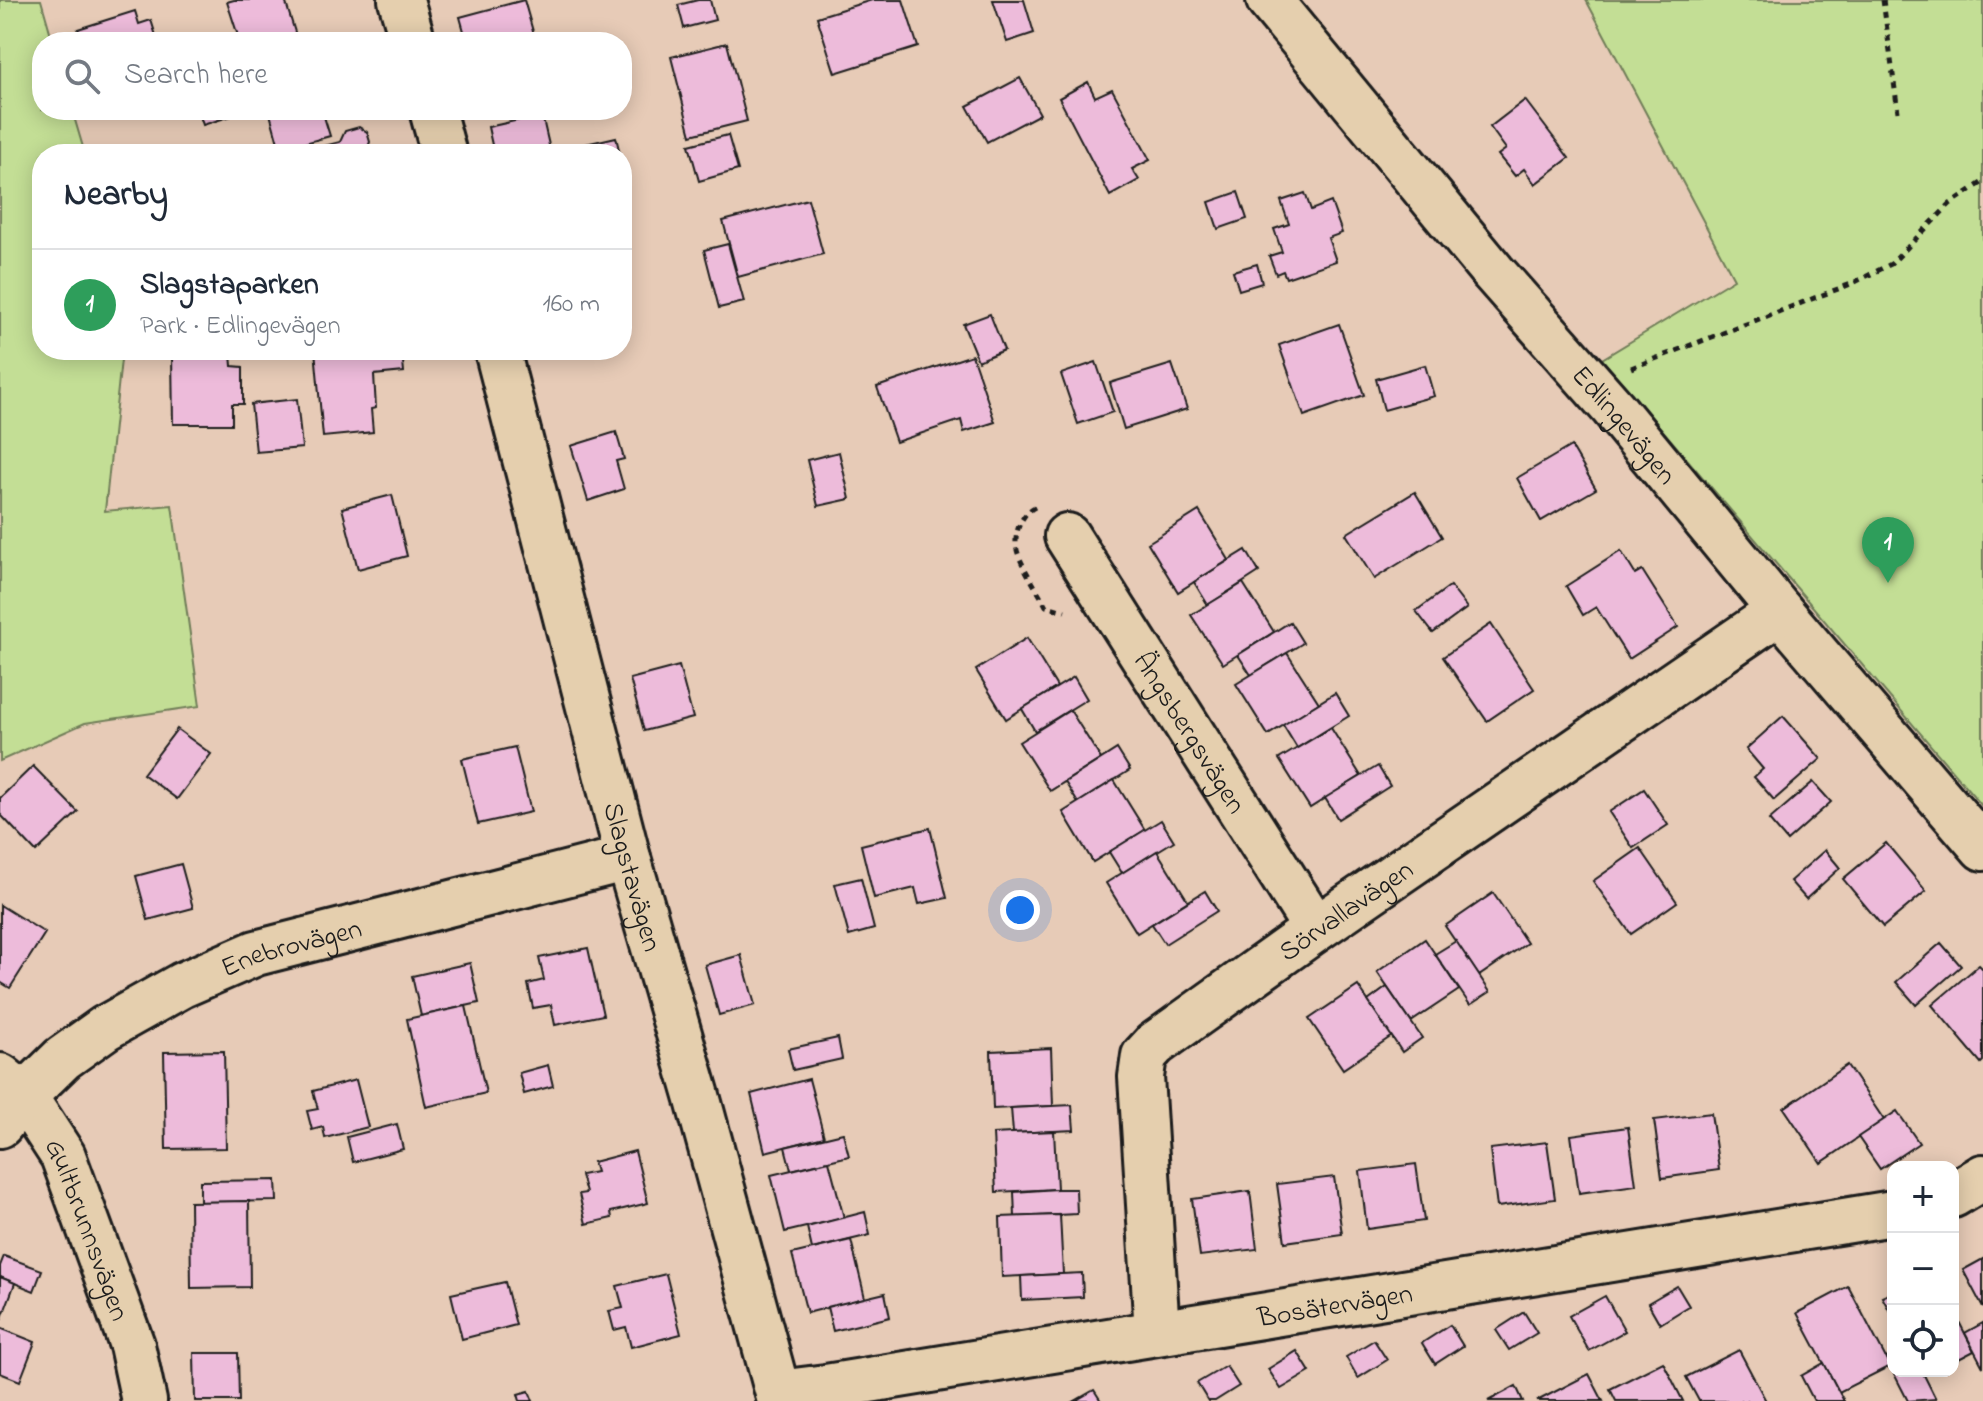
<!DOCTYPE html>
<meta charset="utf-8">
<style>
body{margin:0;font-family:"Indie Flower",sans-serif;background:#f2f2f3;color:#1f2937}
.controls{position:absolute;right:24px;bottom:24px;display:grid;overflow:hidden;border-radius:16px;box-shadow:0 4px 20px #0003}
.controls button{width:72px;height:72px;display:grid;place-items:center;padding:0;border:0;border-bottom:2px solid #e0e1e3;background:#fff;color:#1f2937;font:40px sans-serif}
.you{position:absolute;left:1020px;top:910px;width:28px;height:28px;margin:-20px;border:6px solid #fff;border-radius:50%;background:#1a73e8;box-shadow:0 0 0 12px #1a73e833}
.badge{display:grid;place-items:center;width:52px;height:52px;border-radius:50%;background:#1c1c1c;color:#fff;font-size:26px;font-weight:700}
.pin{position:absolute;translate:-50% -66px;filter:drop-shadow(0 2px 4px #0008)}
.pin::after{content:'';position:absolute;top:42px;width:28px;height:24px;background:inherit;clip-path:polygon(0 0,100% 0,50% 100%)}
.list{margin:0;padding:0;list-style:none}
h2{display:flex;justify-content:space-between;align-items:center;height:104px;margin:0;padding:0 32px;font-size:34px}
h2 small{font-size:26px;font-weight:400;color:#747a83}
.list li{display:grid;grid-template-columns:52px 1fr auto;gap:24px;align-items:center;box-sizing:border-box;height:112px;padding:0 32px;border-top:2px solid #e0e1e3}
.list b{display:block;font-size:30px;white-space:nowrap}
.list p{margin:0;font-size:26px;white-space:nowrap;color:#747a83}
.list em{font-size:26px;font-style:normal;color:#747a83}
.icon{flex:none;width:44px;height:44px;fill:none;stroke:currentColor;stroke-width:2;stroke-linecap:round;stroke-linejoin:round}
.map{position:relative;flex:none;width:1983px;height:1401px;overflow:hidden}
.search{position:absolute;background:#fff;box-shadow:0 4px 20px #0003;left:32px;top:32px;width:600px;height:88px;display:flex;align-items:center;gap:20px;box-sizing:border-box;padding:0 28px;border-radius:32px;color:#747a83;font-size:30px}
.panel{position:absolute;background:#fff;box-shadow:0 4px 20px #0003;left:32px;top:144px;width:600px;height:216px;border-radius:32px}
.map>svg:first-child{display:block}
.green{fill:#c3de95;stroke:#707d58;stroke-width:2}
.building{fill:#edbbda;stroke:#1c1c1c;stroke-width:2}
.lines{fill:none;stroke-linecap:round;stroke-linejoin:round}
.minor-casing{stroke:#1c1c1c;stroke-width:50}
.path{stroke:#1c1c1c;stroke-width:5;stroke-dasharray:6 6;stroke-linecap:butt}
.minor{stroke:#e5cfae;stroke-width:44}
.labels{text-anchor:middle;stroke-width:6;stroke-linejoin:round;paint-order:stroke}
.street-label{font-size:28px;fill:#1c1c1c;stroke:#e5cfae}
</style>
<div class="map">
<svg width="1983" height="1401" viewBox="0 0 1983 1401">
<rect width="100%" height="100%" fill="#e7cbb7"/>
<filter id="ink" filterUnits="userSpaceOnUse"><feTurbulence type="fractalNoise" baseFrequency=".0125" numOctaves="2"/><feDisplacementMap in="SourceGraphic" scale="16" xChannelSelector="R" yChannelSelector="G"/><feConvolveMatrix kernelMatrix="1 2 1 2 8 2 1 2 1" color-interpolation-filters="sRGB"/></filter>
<g filter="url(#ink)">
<g class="green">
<path d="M0 0H41L53 42H42V110H72L85 154H42V350H122L105 511 172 505 200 706 85 723 0 761Z"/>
<path d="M1586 0H1983V807L1602 359 1734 279Z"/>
</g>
<g class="building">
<path d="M234 0H285L298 42H240L227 2Z"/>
<path d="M524 0 536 42H467L460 17Z"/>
<path d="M698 0H710L715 20 684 28 678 5Z"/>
<path d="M872 0H903L918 47 835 73 817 17Z"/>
<path d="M993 0H1024L1034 33 1007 42Z"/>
<path d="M135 11 139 24 151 20 158 42H83L78 29Z"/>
<path d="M727 43 747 121 691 135 671 57Z"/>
<path d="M1020 78 1040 114 987 142 967 106Z"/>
<path d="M1088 82 1095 97 1112 89 1150 160 1132 169 1139 180 1110 196 1059 98Z"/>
<path d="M1525 100 1569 158 1535 184 1524 169 1515 176 1498 155 1506 149 1490 127Z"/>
<path d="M198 110H229L231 116 203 125Z"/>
<path d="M269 110H322L330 136 280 150Z"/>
<path d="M542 115 551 154H494L488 127Z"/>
<path d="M359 127 367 132 370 142 365 154H310L309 150 340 142 345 131Z"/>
<path d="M728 135 738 170 699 181 689 145Z"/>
<path d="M616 137 620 154H579L577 146Z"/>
<path d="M1238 192 1247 219 1218 229 1209 202Z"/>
<path d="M1305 193 1311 210 1331 202 1342 233 1328 238 1336 261 1286 278 1283 271 1276 274 1269 256 1282 252 1274 229 1289 224 1281 201Z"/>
<path d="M808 199 823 254 738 277 723 221Z"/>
<path d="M728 244 744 302 719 308 704 250Z"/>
<path d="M1257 264 1262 283 1239 290 1233 271Z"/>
<path d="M990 314 1004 350 978 361 963 324Z"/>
<path d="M1339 324 1364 395 1304 416 1279 345Z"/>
<path d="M315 350H402L404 372 374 375 376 408 371 409 373 432 323 437Z"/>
<path d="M172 354H231L232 366 243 367V404H232V424H173Z"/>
<path d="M972 355 995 422 964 432 961 420 896 442 877 387Z"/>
<path d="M1096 362 1113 412 1078 424 1061 374Z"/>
<path d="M1172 364 1187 409 1124 429 1110 383Z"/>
<path d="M1425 365 1434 396 1384 410 1376 379Z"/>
<path d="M297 399 302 448 256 452 251 404Z"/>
<path d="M616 432 624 459 616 461 624 489 588 501 571 446Z"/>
<path d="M1571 446 1596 489 1541 521 1517 478Z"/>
<path d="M839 452 850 499 818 506 807 460Z"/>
<path d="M1415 492 1442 537 1374 579 1346 534Z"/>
<path d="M392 495 407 556 358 569 342 508Z"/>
<path d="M1199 511 1229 560 1178 592 1148 543Z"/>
<path d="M1246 550 1259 572 1208 605 1194 582Z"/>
<path d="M1621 551 1635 574 1642 570 1678 627 1629 659 1596 607 1583 615 1566 586Z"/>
<path d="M1243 583 1274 632 1223 664 1191 615Z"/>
<path d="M1450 586 1467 608 1433 633 1416 611Z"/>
<path d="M1290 622 1303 643 1251 675 1238 655Z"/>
<path d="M1491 624 1534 689 1487 721 1443 657Z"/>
<path d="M1027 638 1057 687 1006 719 976 670Z"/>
<path d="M1287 653 1319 703 1268 735 1236 684Z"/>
<path d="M679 666 693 718 644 731 630 679Z"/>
<path d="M1074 677 1087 699 1035 731 1022 709Z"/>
<path d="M1335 693 1349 716 1297 748 1283 725Z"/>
<path d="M1070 710 1101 759 1050 791 1019 742Z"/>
<path d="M1783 716 1821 759 1774 800 1754 777 1763 769 1746 749Z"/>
<path d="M1331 728 1361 776 1310 808 1279 759Z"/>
<path d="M177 729 211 754 177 799 143 774Z"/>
<path d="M515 747 531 812 478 824 462 759Z"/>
<path d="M1117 749 1130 770 1078 803 1065 782Z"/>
<path d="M33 766 78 812 36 852 0 814V798Z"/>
<path d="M1378 766 1390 786 1338 819 1325 798Z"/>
<path d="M1114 780 1145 830 1093 862 1063 812Z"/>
<path d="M1813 782 1831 802 1787 841 1769 820Z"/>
<path d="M1644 789 1668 825 1633 848 1609 812Z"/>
<path d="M1161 820 1174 841 1122 873 1109 852Z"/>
<path d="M930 828 947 898 919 904 915 888 874 898 861 845Z"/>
<path d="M1886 843 1926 891 1883 927 1843 879Z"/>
<path d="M1640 848 1677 902 1631 934 1593 881Z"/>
<path d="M1825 850 1840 868 1806 899 1790 881Z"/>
<path d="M1157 851 1188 901 1137 933 1106 883Z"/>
<path d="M181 864 193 908 148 920 136 876Z"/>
<path d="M861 878 874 929 849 936 835 884Z"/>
<path d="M1205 891 1217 911 1165 944 1152 924Z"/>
<path d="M1493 893 1527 943 1479 976 1445 926Z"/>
<path d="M0 905 45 933 10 988 0 982Z"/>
<path d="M1425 939 1459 990 1411 1022 1377 972Z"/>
<path d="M1456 941 1490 992 1470 1005 1435 954Z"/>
<path d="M1941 943 1961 966 1916 1005 1896 982Z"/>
<path d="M588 948 603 1015 555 1025 551 1005 533 1008 528 984 544 980 539 958Z"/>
<path d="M741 955 755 1005 719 1015 705 965Z"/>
<path d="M470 963 479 1003 421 1016 412 976Z"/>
<path d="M1979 965 1983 969V1061L1981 1063 1932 1005Z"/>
<path d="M1358 986 1392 1036 1343 1069 1309 1019Z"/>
<path d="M1387 987 1422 1038 1402 1052 1368 1001Z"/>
<path d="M466 1006 486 1093 426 1107 407 1019Z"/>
<path d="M838 1038 842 1059 793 1070 788 1049Z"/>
<path d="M1051 1048 1053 1106 993 1109 991 1051Z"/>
<path d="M224 1051 226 1148 166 1149 164 1052Z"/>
<path d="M548 1065 553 1086 524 1094 519 1073Z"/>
<path d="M1847 1065 1884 1120 1821 1163 1784 1108Z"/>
<path d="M809 1079 824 1137 765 1152 751 1094Z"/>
<path d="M356 1080 368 1127 325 1138 323 1127 312 1130 307 1111 318 1109 313 1091Z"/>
<path d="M1072 1105 1074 1130 1013 1133 1011 1108Z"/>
<path d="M1897 1111 1919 1143 1880 1169 1858 1137Z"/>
<path d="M1711 1113 1719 1170 1662 1178 1654 1120Z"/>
<path d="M397 1124 403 1149 353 1162 347 1137Z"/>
<path d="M1628 1127 1636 1185 1579 1193 1571 1135Z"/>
<path d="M1054 1131 1057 1189 996 1192 993 1134Z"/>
<path d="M843 1133 849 1156 791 1170 785 1147Z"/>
<path d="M1547 1142 1555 1199 1497 1207 1490 1149Z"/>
<path d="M635 1151 648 1203 611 1212 612 1218 586 1224 579 1194 586 1193 581 1175 596 1172 593 1162Z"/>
<path d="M829 1161 844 1218 785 1232 771 1175Z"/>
<path d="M1416 1164 1424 1221 1367 1229 1360 1171Z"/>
<path d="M1334 1177 1342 1234 1285 1242 1277 1184Z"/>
<path d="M276 1180 277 1201 200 1202V1181Z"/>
<path d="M1057 1189H1076L1077 1214 1015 1217 1014 1192Z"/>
<path d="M1250 1191 1257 1249 1200 1256 1192 1199Z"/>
<path d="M249 1201 250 1287 191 1288 190 1202Z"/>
<path d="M865 1212 870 1235 812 1249 807 1227Z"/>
<path d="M1060 1215 1063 1274 1002 1277 1000 1217Z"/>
<path d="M851 1240 865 1298 807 1313 792 1254Z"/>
<path d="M4 1256 42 1270 34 1291 0 1277V1266Z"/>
<path d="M1983 1259V1308L1963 1270Z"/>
<path d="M1082 1273 1083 1297 1022 1300 1021 1276Z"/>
<path d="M666 1274 681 1334 631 1347 626 1327 614 1330 609 1311 623 1308 617 1286Z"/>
<path d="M0 1277 15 1283 0 1323Z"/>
<path d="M505 1282 516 1325 462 1339 451 1294Z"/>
<path d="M1677 1286 1689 1306 1660 1324 1648 1303Z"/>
<path d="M1848 1286 1890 1366 1839 1392 1797 1313Z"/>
<path d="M1893 1292V1317L1882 1297Z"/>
<path d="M885 1293 890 1317 833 1331 827 1307Z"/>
<path d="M1605 1296 1625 1331 1589 1351 1569 1316Z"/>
<path d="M1953 1310 1974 1351 1953 1362Z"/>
<path d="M1524 1312 1537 1333 1509 1350 1496 1330Z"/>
<path d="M1983 1323V1367L1965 1333Z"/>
<path d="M1450 1325 1463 1346 1435 1364 1422 1343Z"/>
<path d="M0 1328 35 1342 20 1381 0 1373Z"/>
<path d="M1374 1340 1387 1360 1358 1378 1346 1357Z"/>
<path d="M1739 1350 1766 1401H1699L1686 1377Z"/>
<path d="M1297 1351 1310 1372 1281 1389 1268 1369Z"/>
<path d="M194 1353H238L239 1401H195Z"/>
<path d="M1893 1355V1371H1922L1936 1399 1908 1401 1886 1358Z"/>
<path d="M1663 1362 1683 1401H1616L1610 1389Z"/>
<path d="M1824 1363 1839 1392 1844 1401H1814L1801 1376Z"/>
<path d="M1226 1366 1239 1386 1215 1401H1208L1197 1383Z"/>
<path d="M1589 1374 1603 1401H1537Z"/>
<path d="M1516 1386 1523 1401H1488Z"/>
<path d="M1094 1390 1101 1401H1075Z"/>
<path d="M529 1391 533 1401H520L518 1394Z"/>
</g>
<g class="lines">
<defs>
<g id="minor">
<path d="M401 0 413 42"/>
<path id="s1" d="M1269 0 1493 272 1613 408 1780 611 1983 848"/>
<path d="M432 110 444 154"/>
<path id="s2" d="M497 350 628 858 697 1096 780 1401"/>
<path id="s3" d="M1067 536 1316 929"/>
<path id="s4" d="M0 1076 24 1096 63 1156 132 1345 144 1401"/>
<path id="s5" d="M0 1125 24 1096 63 1058 105 1028 182 985 256 953 628 858"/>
<path d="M1953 1195 1983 1177"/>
<path id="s6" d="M1157 1332 1141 1077 1144 1056 1155 1044 1316 929 1780 611"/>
<path id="s7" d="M778 1393 826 1387 1893 1213"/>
</g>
</defs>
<use href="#minor" class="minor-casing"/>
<g class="path">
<path d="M1883 0 1898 112"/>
<path d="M1631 368 1851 284 1891 264 1950 204 1983 182"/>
<path d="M1035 507C1021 514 1013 534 1017 550 1021 566 1038 590 1046 606L1065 611"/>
</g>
<use href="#minor" class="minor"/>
</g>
</g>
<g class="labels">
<g class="street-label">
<text dy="10" stroke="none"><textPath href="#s1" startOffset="554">Edlingevägen</textPath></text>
<text dy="10" stroke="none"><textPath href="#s3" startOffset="232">Ängsbergsvägen</textPath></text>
<text dy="10" stroke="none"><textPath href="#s2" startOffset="544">Slagstavägen</textPath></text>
<text dy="10" stroke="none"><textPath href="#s6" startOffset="526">Sörvallavägen</textPath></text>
<text dy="10" stroke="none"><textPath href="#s5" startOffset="348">Enebrovägen</textPath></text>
<text dy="10" stroke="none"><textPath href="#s4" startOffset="180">Gultbrunnsvägen</textPath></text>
<text dy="10" stroke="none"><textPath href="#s7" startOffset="564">Bosätervägen</textPath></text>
</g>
</g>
</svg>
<div class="controls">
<button>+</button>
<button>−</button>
<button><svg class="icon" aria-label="locate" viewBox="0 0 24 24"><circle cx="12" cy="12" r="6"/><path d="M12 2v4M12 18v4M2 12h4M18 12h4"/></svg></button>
</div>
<div class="you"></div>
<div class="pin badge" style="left:1888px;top:583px;background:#2e9e5b">1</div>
<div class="search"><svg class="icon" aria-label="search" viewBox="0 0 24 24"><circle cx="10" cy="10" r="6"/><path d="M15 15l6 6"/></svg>Search here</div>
<section class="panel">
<h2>Nearby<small></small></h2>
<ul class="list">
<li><span class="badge" style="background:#2e9e5b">1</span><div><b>Slagstaparken</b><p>Park · Edlingevägen</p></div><em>160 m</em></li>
</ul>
</section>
</div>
